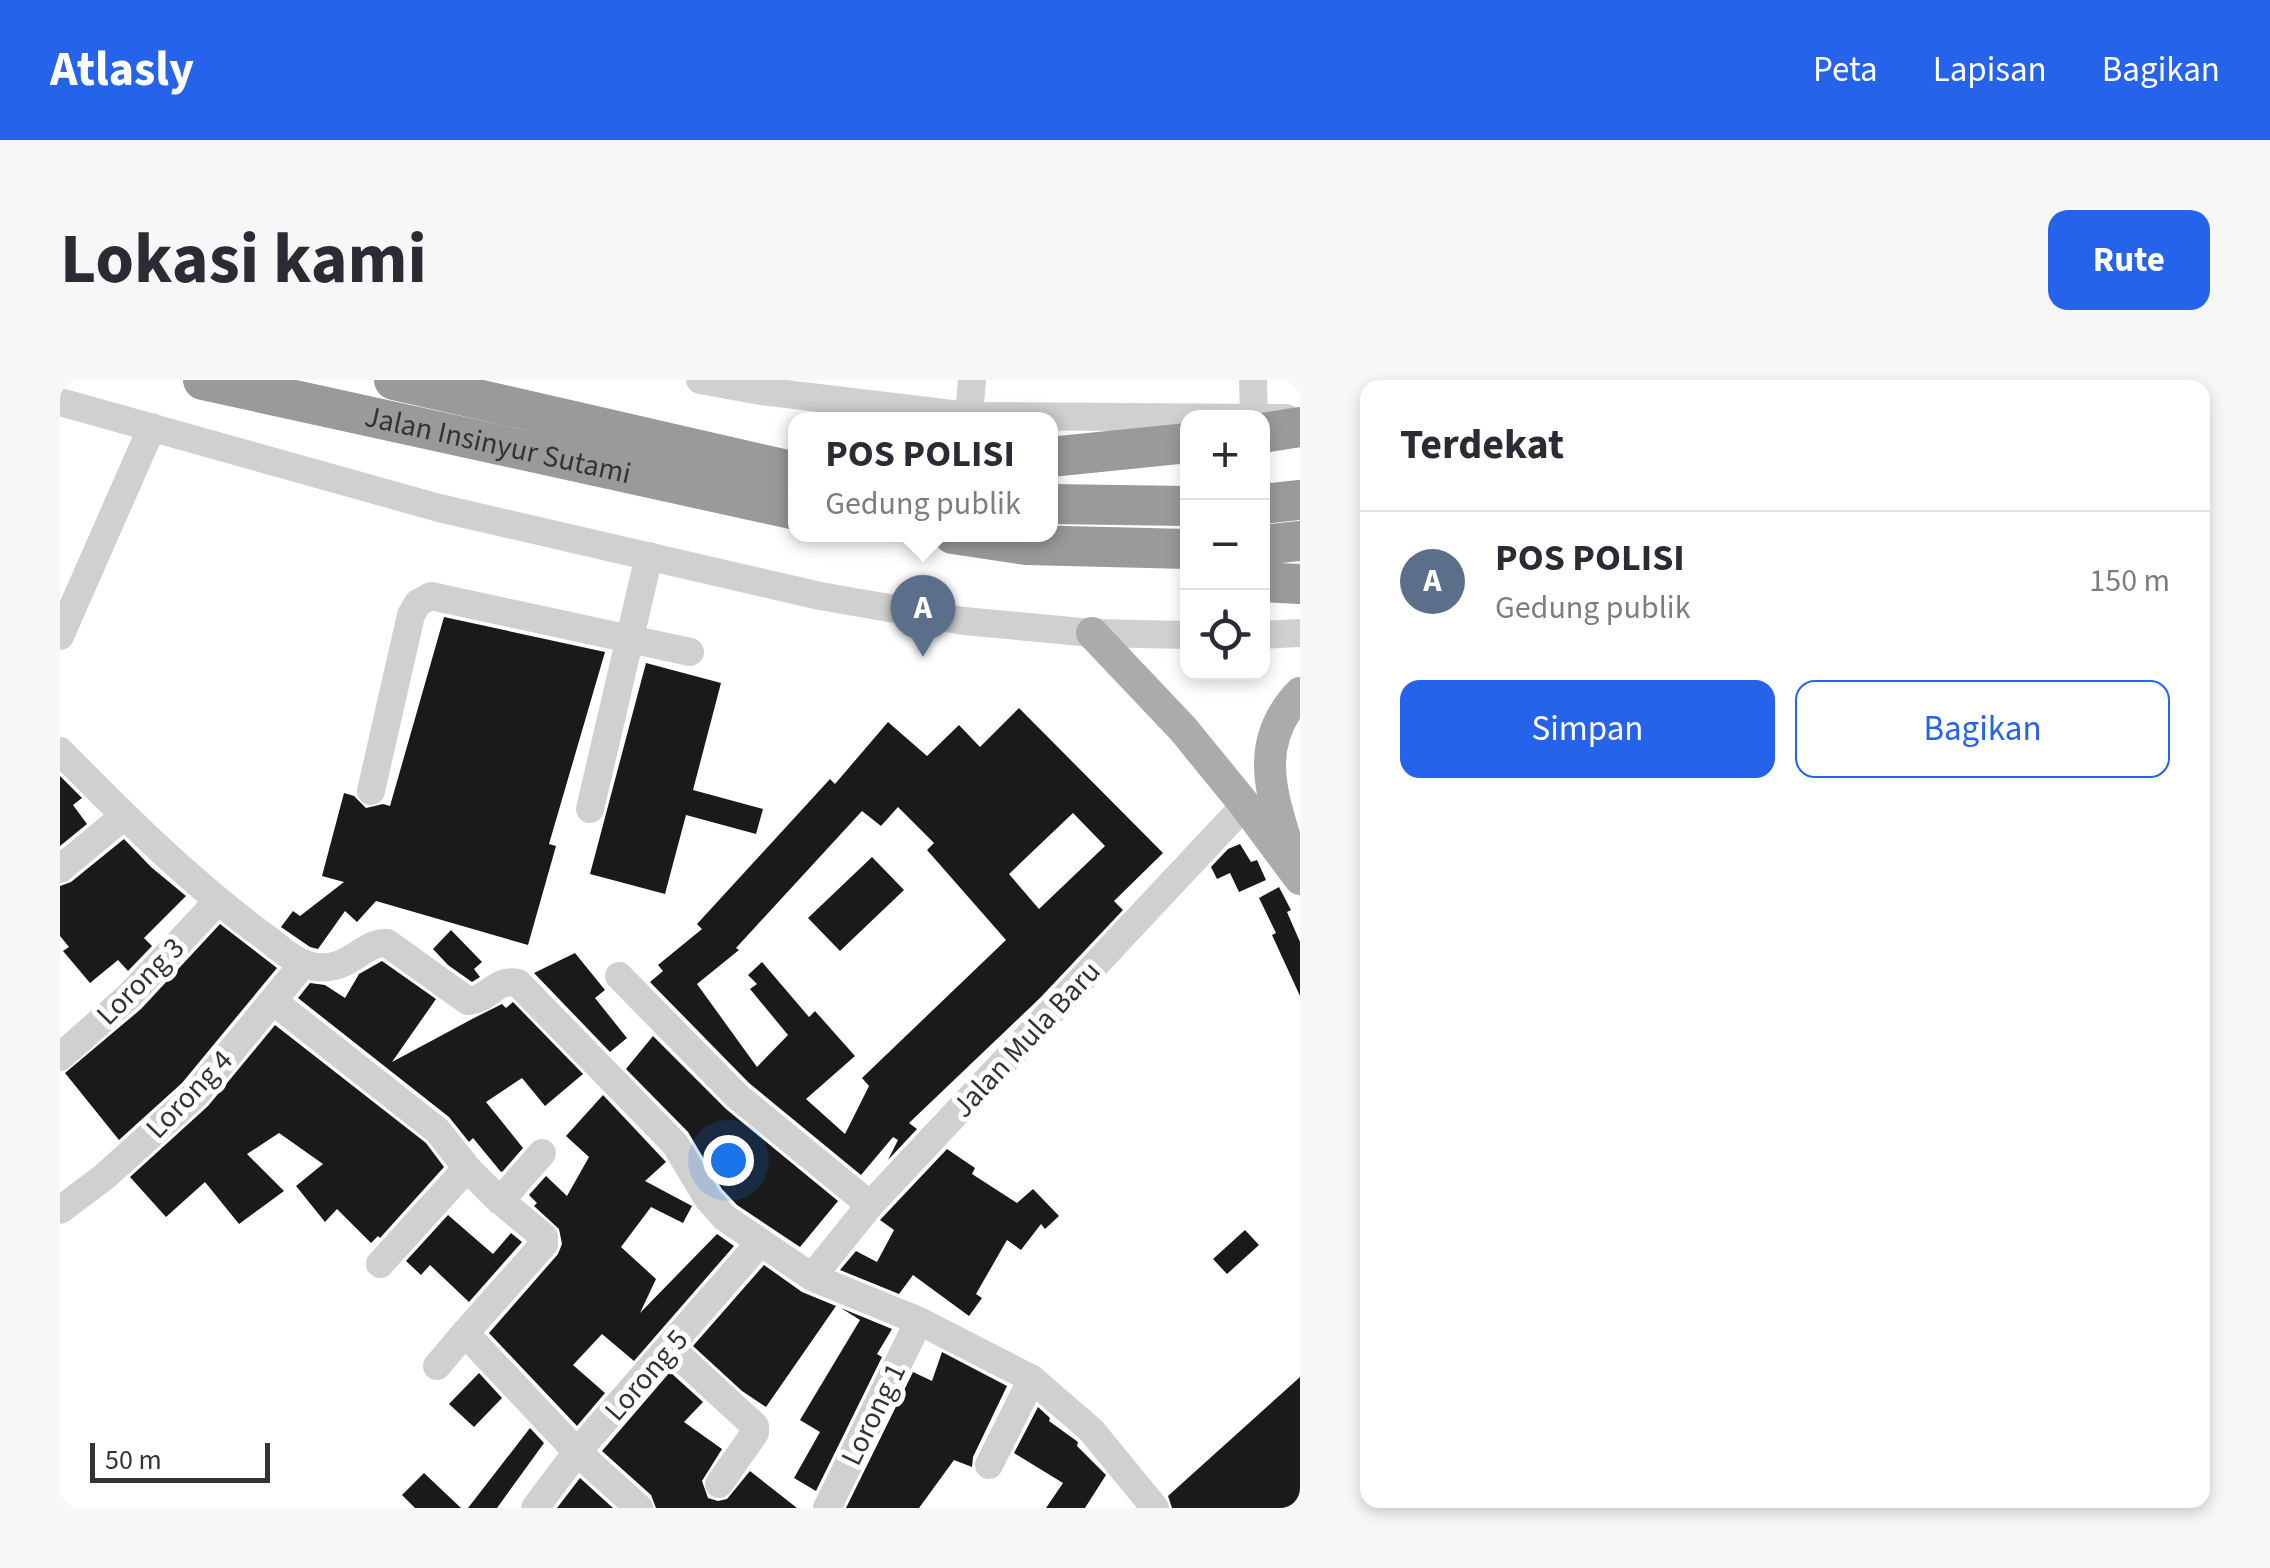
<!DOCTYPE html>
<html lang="id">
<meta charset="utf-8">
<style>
body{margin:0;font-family:"Source Sans 3",sans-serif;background:#f7f7f7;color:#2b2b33}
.controls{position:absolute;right:30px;top:30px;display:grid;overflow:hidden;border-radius:20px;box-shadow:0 5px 15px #0003}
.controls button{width:90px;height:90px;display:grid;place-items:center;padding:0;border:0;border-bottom:2px solid #e1e1e2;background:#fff;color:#2b2b33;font:50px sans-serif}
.scale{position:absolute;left:30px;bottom:25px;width:180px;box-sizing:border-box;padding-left:10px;border:5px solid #333;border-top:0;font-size:28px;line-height:35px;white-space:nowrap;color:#333;-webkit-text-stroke:8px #fff;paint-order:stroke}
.you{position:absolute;left:668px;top:780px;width:35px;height:35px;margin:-25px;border:8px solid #fff;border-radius:50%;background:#1a73e8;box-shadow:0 0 0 15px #1a73e833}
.badge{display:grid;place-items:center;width:65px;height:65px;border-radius:50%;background:#2563eb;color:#fff;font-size:32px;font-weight:700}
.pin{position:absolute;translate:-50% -82px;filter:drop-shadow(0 2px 5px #0008)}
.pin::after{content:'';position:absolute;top:52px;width:35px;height:30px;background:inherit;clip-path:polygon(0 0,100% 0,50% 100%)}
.popup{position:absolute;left:728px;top:32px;width:270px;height:130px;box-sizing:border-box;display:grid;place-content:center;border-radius:20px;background:#fff;filter:drop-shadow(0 2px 8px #0005);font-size:32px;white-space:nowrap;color:#7c7c81}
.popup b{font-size:38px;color:#2b2b33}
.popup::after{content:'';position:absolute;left:50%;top:100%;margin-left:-20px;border:20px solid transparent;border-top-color:#fff}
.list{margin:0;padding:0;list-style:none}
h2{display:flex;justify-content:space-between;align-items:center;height:130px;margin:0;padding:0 40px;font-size:42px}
h2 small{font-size:32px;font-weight:400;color:#7c7c81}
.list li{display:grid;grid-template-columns:65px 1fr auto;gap:30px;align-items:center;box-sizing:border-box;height:140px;padding:0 40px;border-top:2px solid #e1e1e2}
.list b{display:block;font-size:38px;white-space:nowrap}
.list p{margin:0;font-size:32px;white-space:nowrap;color:#7c7c81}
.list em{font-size:32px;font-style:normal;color:#7c7c81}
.actions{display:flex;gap:20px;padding:30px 40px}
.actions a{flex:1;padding:22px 0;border:2px solid #2563eb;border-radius:20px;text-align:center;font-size:35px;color:#2563eb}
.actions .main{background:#2563eb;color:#fff}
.icon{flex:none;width:55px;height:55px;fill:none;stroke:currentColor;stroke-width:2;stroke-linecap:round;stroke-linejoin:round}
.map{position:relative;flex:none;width:1240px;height:1128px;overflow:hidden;border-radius:20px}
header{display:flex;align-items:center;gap:60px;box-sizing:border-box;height:140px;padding:0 50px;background:#2563eb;color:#fff}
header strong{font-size:48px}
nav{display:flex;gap:55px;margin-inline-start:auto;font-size:35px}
.intro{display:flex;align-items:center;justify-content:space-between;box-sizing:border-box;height:240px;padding:0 60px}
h1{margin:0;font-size:70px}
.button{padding:25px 45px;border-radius:20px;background:#2563eb;color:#fff;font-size:35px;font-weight:700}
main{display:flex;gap:60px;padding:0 60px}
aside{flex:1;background:#fff;border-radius:20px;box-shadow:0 5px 15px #0003}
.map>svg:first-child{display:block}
.building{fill:#1a1a1a;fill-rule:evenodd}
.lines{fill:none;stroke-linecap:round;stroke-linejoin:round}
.minor{stroke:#d0d0d0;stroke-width:28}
.major{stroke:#ababab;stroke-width:32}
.highway{stroke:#9a9a9a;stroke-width:40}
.labels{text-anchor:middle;stroke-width:10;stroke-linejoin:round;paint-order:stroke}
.street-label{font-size:30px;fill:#333;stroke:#fff}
</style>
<header>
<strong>Atlasly</strong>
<nav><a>Peta</a><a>Lapisan</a><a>Bagikan</a></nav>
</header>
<div class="intro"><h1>Lokasi kami</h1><a class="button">Rute</a></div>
<main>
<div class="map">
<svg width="1240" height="1128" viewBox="0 0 1240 1128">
<rect width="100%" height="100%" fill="#fff"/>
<g class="building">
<path d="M384 237 545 272 489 464 496 466 468 565 316 521 297 542 285 531 258 569 250 567 221 547 233 531 240 536 284 502 262 496 284 413 294 416 306 428 323 424 330 426Z"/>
<path d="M586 283 661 303 633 410 703 429 696 454 626 435 605 514 530 494Z"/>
<path d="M959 328 1103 473 1054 521 1063 530 980 618 849 743 857 749 828 780 838 760 833 757 801 795 689 703 590 602 603 591 598 585 642 549 637 544 770 399 775 404 828 342 867 376 899 345 920 367ZM838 427 874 463 867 470 946 560 802 698 809 706 785 754 746 719 795 676 755 631 749 637 702 582 688 595 697 604 690 609 728 655 697 687 637 604 679 570 676 568 802 431 821 446ZM1013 433 1045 466 979 529 949 494Z"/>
<path d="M0 396 22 418 13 425 27 444 0 466Z"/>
<path d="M64 459 91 487 126 516 84 558 92 566 68 591 58 580 30 603 3 571 9 567 0 556V506L11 502Z"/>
<path d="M1180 464 1191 482 1197 480 1206 500 1179 512 1170 493 1157 499 1151 487 1168 469Z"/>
<path d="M812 477 844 510 780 571 748 538Z"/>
<path d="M1219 507 1231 530 1227 532 1240 562V616L1212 555 1216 553 1199 518Z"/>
<path d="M160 544 217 588 122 703 59 760 5 693 81 629Z"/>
<path d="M391 550 422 582 414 589 420 597 412 602 388 585 373 569Z"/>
<path d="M515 573 545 610 535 618 567 658 550 672 474 593Z"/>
<path d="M322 581 376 619 332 682 414 638 442 624 446 628 453 622 523 694 485 726 462 698 426 722 463 768 443 791 441 792 413 758 409 762 389 737 238 618 250 603 265 605 285 618 299 594Z"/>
<path d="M215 645 366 763 384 787 320 858 318 856 311 863 277 829 265 842 236 806 263 784 219 753 187 774 224 811 179 844 145 802 106 837 70 797 148 726Z"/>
<path d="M593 656 666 729 778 821 740 867 677 825 662 809 628 752 566 689Z"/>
<path d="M543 715 606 782 585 801 632 826 623 843 591 827 561 867 596 899 580 933 657 854 674 866 574 981 542 954 513 985 545 1013 517 1046 429 953 498 874 502 864 499 849 474 826 477 823 469 815 486 796 507 816 529 777 506 756Z"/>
<path d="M887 769 915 788 912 794 957 823 973 809 999 836 985 849 981 844 961 870 947 860 916 914 922 918 909 936 853 895 839 914 780 890 796 871 817 882 834 850 820 840Z"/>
<path d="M388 835 433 874 451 853 462 862 409 922 370 885 361 895 346 881Z"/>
<path d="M1185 850 1199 865 1167 894 1153 879Z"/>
<path d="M704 885 742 912 776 926 706 1027 682 1011 633 966Z"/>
<path d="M781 928 832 949 817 974 822 977 756 1111 734 1098 760 1052 740 1040 800 940Z"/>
<path d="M882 972 947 1006 913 1077 912 1087 894 1080 859 1128H786L853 992 872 1001Z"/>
<path d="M610 992 643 1022 624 1042 662 1069 642 1101 648 1118 658 1121 667 1119 690 1091 737 1128H596L591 1115 542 1071Z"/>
<path d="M419 993 442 1018 414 1047 389 1024Z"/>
<path d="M1240 997V1128H1112L1108 1116Z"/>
<path d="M978 1027 990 1038 989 1041 1018 1062 1017 1066 1046 1095 1025 1128H986L1003 1103 954 1073Z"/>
<path d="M470 1048 484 1063 437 1128H408Z"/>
<path d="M364 1093 401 1128H355L342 1115Z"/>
<path d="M520 1098 553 1128H497Z"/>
</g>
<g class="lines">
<g class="minor">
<path d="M640 0 701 11 909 36 1226 38"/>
<path d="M1193 0 1194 36"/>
<path d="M0 22 379 128 760 216 904 241 1032 253 1128 255"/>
<path d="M909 36 912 0"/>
<path d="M1202 255 1240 253"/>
<path d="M0 256 92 47"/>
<path d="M0 371C65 437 130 502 205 557 220 568 237 585 257 587 290 591 304 561 327 563L408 621C428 620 436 598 458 603L615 764 648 819 665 838 752 897 859 941 972 999 1031 1050 1095 1128"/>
<path d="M311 411 351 235 358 223 371 216 630 272"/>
<path d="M530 429 589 176"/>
<path d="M0 489 64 436"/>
<path d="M559 596 677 716 810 825"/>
<path d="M213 621 378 751 407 788 436 817 484 857V864L405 953 517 1072 579 1128"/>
<path d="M0 677 69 616 157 522"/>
<path d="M440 821 482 773"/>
<path d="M0 830 44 797 135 715 243 584"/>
<path d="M320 884 407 788"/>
<path d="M752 897 810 825 1185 425"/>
<path d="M610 968 695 1046V1053L659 1104"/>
<path d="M377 986 405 953"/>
<path d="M929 1085 972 999"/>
<path d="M475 1128 517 1072 699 864"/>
<path d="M767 1128 859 941"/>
</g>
<g class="major">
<path d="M1032 253 1123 349 1185 425 1240 499"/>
<path d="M1228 467C1210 411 1194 361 1240 313"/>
</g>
<g class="highway">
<path id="s1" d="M143 0 736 130"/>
<path d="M334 0 736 92"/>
<path d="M1202 53 1240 47"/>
<path d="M990 77 1128 63"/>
<path d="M990 124 1128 126"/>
<path d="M1202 124 1240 120"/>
<path d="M893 154 966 165 1128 169"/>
<path d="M1202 165 1240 161"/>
<path d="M1202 202 1240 204"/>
</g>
</g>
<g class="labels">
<g class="street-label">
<text dy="10" stroke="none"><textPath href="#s1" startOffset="302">Jalan Insinyur Sutami</textPath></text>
<text transform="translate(80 601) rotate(-45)" y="10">Lorong 3</text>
<text transform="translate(966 659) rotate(-47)" y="10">Jalan Mula Baru</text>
<text transform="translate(129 714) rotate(-46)" y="10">Lorong 4</text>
<text transform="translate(586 995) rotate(-49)" y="10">Lorong 5</text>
<text transform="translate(813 1034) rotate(-64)" y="10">Lorong 1</text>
</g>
</g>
</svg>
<div class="controls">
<button>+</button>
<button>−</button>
<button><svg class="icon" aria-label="locate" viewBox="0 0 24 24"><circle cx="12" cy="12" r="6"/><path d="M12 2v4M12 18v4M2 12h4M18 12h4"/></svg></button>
</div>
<div class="scale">50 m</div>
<div class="you"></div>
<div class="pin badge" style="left:863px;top:277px;background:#5c6f8a">A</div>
<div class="popup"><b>POS POLISI</b>Gedung publik</div>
</div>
<aside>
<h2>Terdekat<small></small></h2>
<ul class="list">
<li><span class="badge" style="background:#5c6f8a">A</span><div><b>POS POLISI</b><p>Gedung publik</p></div><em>150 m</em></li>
</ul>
<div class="actions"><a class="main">Simpan</a><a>Bagikan</a></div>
</aside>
</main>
